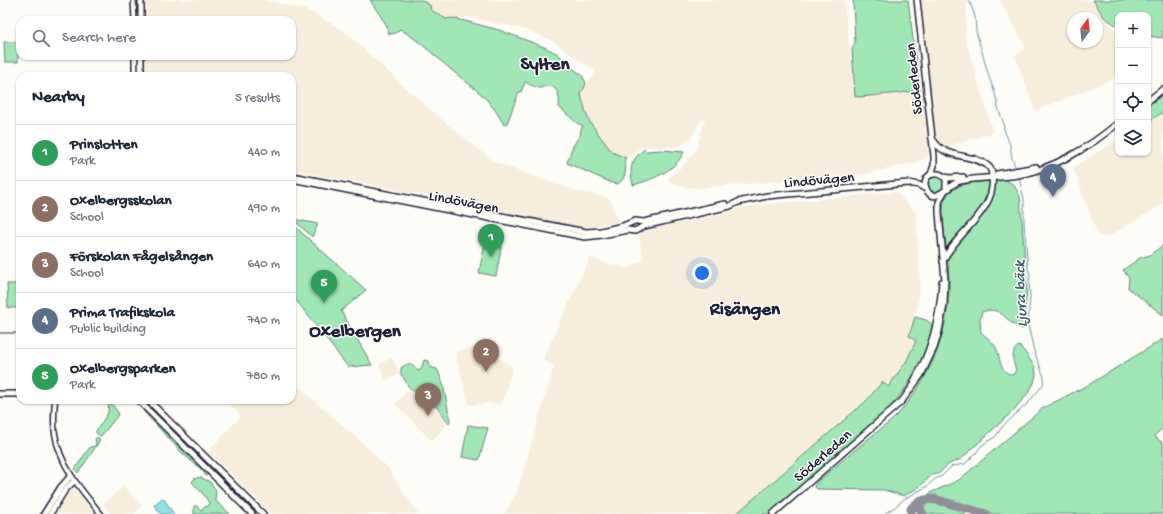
<!DOCTYPE html>
<meta charset="utf-8">
<style>
body{margin:0;font-family:"Gochi Hand",sans-serif;background:#f6f6f7;color:#1f2937}
.controls{position:absolute;right:12px;top:12px;display:grid;overflow:hidden;border-radius:8px;box-shadow:0 1px 3px #0004}
.controls button{width:36px;height:36px;display:grid;place-items:center;padding:0;border:0;border-bottom:1px solid #e0e1e3;background:#fff;color:#1f2937;font:20px sans-serif}
.compass{position:absolute;left:1067px;top:12px;width:36px;height:36px;border-radius:50%;background:#fff;box-shadow:0 1px 3px #0004;rotate:15deg}
.you{position:absolute;left:702px;top:273px;width:14px;height:14px;margin:-10px;border:3px solid #fff;border-radius:50%;background:#1a73e8;box-shadow:0 0 0 6px #1a73e833}
.badge{display:grid;place-items:center;width:26px;height:26px;border-radius:50%;background:#c8321e;color:#fff;font-size:13px;font-weight:700}
.pin{position:absolute;translate:-50% -33px;filter:drop-shadow(0 1px 2px #0008)}
.pin::after{content:'';position:absolute;top:21px;width:14px;height:12px;background:inherit;clip-path:polygon(0 0,100% 0,50% 100%)}
.list{margin:0;padding:0;list-style:none}
h2{display:flex;justify-content:space-between;align-items:center;height:52px;margin:0;padding:0 16px;font-size:17px}
h2 small{font-size:13px;font-weight:400;color:#747a83}
.list li{display:grid;grid-template-columns:26px 1fr auto;gap:12px;align-items:center;box-sizing:border-box;height:56px;padding:0 16px;border-top:1px solid #e0e1e3}
.list b{display:block;font-size:15px;white-space:nowrap}
.list p{margin:0;font-size:13px;white-space:nowrap;color:#747a83}
.list em{font-size:13px;font-style:normal;color:#747a83}
.icon{flex:none;width:22px;height:22px;fill:none;stroke:currentColor;stroke-width:2;stroke-linecap:round;stroke-linejoin:round}
.map{position:relative;flex:none;width:1163px;height:514px;overflow:hidden}
.search{position:absolute;background:#fff;box-shadow:0 1px 3px #0004;left:16px;top:16px;width:280px;height:44px;display:flex;align-items:center;gap:10px;box-sizing:border-box;padding:0 14px;border-radius:12px;color:#747a83;font-size:15px}
.panel{position:absolute;background:#fff;box-shadow:0 1px 3px #0004;left:16px;top:72px;width:280px;height:332px;border-radius:12px}
.map>svg:first-child{display:block}
.built{fill:#f7eddc;fill-rule:evenodd}
.green{fill:#a0e7b5;stroke:#618478}
.water{fill:#8fe1e6;stroke:#6395a2}
.lines{fill:none;stroke-linecap:round;stroke-linejoin:round}
.stream{stroke:#6395a2;stroke-width:1}
.taxiway{stroke:#908f99;stroke-width:9}
.minor-casing{stroke:#22223b;stroke-width:7}
.major-casing{stroke:#22223b;stroke-width:8}
.minor{stroke:#fdfcf7;stroke-width:4}
.major{stroke:#fdfcf7;stroke-width:5}
.tram{stroke:#22223b;stroke-width:1}
.labels{text-anchor:middle;stroke-width:3;stroke-linejoin:round;paint-order:stroke}
.street-label{font-size:15px;fill:#22223b;stroke:#fdfcf7}
.water-label{font-size:16px;font-style:italic;fill:#435b6e;stroke:#fdfcf7}
.district-label{font-size:19px;font-weight:bold;fill:#22223b;stroke:#fdfcf7}
</style>
<div class="map">
<svg width="1163" height="514" viewBox="0 0 1163 514">
<rect width="100%" height="100%" fill="#fdfcf7"/>
<filter id="ink" filterUnits="userSpaceOnUse"><feTurbulence type="fractalNoise" baseFrequency=".025" numOctaves="2"/><feDisplacementMap in="SourceGraphic" scale="8" xChannelSelector="R" yChannelSelector="G"/><feConvolveMatrix kernelMatrix="1 2 1 2 8 2 1 2 1" color-interpolation-filters="sRGB"/></filter>
<g filter="url(#ink)">
<g class="built">
<path d="M145 0H264L306 10 318 16 341 29 356 42 428 108 494 162 575 191 606 197 612 201V205L619 222 585 228 397 190 292 170V76H145V56H292V20H145Z"/>
<path d="M421 0H844L855 96 859 97 930 92 921 0H967L965 38 993 133 938 149 918 162 865 174 700 188 684 187 668 182 669 177 685 164 697 149 705 119 701 120 691 138 678 147H642L626 158 613 152 599 135 588 119 580 93 584 91 587 84 596 72 554 42 539 35 526 30 470 17 446 19 431 10 430 5Z"/>
<path d="M1000 0H1092L1104 17 1118 33V77L1035 111 1015 55 1026 48ZM1073 18H1097V42H1073Z"/>
<path d="M1163 112V204L1108 237 1098 236 1073 167 1118 140V153H1148V122Z"/>
<path d="M896 192 916 213 920 281 917 309 908 337 916 341 906 362 888 387 882 382 866 399 735 514H504L517 492 554 366 544 361V356L590 258 627 269 643 260 639 237 640 233 647 230 717 215 739 208 758 205Z"/>
<path d="M475 347 495 356 513 367 502 404 500 405 490 403 469 405 455 352Z"/>
<path d="M392 358 400 374 386 381 379 364Z"/>
<path d="M292 381 358 439 388 468 418 514H271L208 451 241 416 225 400H292Z"/>
<path d="M408 390 430 404 447 424 432 441 395 404Z"/>
<path d="M124 486 142 506 134 514H111L103 504Z"/>
<path d="M72 488H73L95 514H54Z"/>
</g>
<g class="green">
<path d="M370 0H421L430 5 431 10 446 19 453 18 499 30 544 47 558 54 568 65 582 75 586 83 584 89 580 92 588 119 599 135 612 152 626 158 624 160C627 169 626 178 618 184L612 183 567 163 572 148 581 133 580 132 583 126 577 123 559 107C560 99 559 85 546 86 544 86 542 88 540 88 536 88 529 84 525 82L521 92H519L507 123 504 125C489 96 473 88 449 68 433 54 418 40 400 29L396 33 389 34 387 26Z"/>
<path d="M853 0H908L920 91 859 97 855 96 852 49 855 43Z"/>
<path d="M1093 0H1163V38L1148 36V15H1118V27L1104 17Z"/>
<path d="M4 42H18V62H5Z"/>
<path d="M1163 95V112L1148 122V105Z"/>
<path d="M644 149 646 151 661 150 684 152C675 171 652 180 633 185 629 167 631 161 644 149Z"/>
<circle cx="936" cy="184" r="8"/>
<path d="M1006 180 1014 185 1020 196 1027 290 1023 329C1005 324 1003 304 982 312L980 320 981 332C985 336 992 341 995 346 1002 357 997 372 1013 375L1016 370C1013 362 1010 351 1019 346L1024 351 1035 367 1036 374 1034 383 1029 392 1012 412 961 459 949 464 938 474 932 475 919 487 904 496 884 490 817 489 814 486 818 481C836 466 855 450 873 435 882 428 892 421 899 413 934 373 950 329 949 277 949 260 939 211 945 199 955 179 987 182 1006 180Z"/>
<path d="M293 219 318 224 312 237Z"/>
<path d="M292 224 366 290 341 311 372 365 348 367 292 295Z"/>
<path d="M497 235 503 237 496 276 479 273 486 238 495 240Z"/>
<path d="M1163 245V315L1128 288 1129 278 1123 270 1140 258 1150 255Z"/>
<path d="M7 284H20V308H8Z"/>
<path d="M915 317 926 320 933 325C933 332 930 339 928 346 918 374 901 396 881 417L768 514H736L867 400 882 382 888 387 906 362 916 341 909 336Z"/>
<path d="M1163 339V428L1154 436 1163 443V514H993L936 497H927L930 493 959 480 1043 408 1090 384Z"/>
<path d="M424 360 429 361 430 367 437 369 443 383 450 420 449 424C442 416 438 406 429 400 423 396 417 394 412 390 406 386 406 379 401 375V368L407 364 413 365 418 371 421 369Z"/>
<path d="M109 400 119 414 101 436 96 433V431L108 413Z"/>
<path d="M144 409 209 474 206 476 202 470 183 454 144 412Z"/>
<path d="M468 425 488 428 479 460 462 457Z"/>
<path d="M98 437 100 440 99 442 78 473 75 469 90 447 95 446 96 443 95 439Z"/>
<path d="M200 477 210 482 216 490 215 500 230 514H194V506H197L201 510 206 506 208 507 209 503 204 495 192 482 194 479Z"/>
<path d="M928 503 938 504 965 511 966 514H925C923 510 924 506 928 503Z"/>
</g>
<path class="water" d="M162 498H163L174 514H161L154 505Z"/>
<g class="lines">
<g class="stream">
<path d="M969 0 975 16 976 31 990 80 995 93 999 111 1003 121 1004 129 1010 145 1012 158 1016 169"/>
<path d="M884 514 895 507 904 499 926 487 935 479 942 476 952 466 965 464 976 453 981 446 996 436 1002 427 1028 403 1043 385 1044 377 1034 351 1028 325 1030 296 1029 282 1030 275 1028 268 1024 223V199L1019 178"/>
</g>
<g class="taxiway">
<path d="M920 502V509L923 514"/>
<path d="M911 514V509C917 501 925 499 934 499L986 514"/>
</g>
<defs>
<path id="minor" d="M55 400C54 411 53 423 55 434 60 466 81 490 101 514"/>
<g id="major">
<path d="M134 0 135 20"/>
<path d="M141 0V20"/>
<path d="M917 0 934 156V166L931 174"/>
<path d="M135 56V76"/>
<path d="M141 76V56"/>
<path d="M1148 101 1163 89"/>
<path d="M932 138C944 161 972 152 988 166 992 169 992 173 992 177 997 211 955 233 943 261"/>
<path d="M997 174 1036 167"/>
<path d="M292 176 586 232 601 231 623 226 635 221 644 222 725 204"/>
<path d="M945 177 949 178 963 177"/>
<path d="M292 179 585 237 602 235 628 230 635 231 644 226 730 206 738 202 767 196 908 183 919 185 926 189"/>
<path d="M946 189V179C939 169 921 174 926 188 933 208 950 183 960 181 979 177 999 178 1018 175 1054 169 1091 146 1118 123"/>
<path d="M914 381C932 351 940 316 942 282"/>
<path d="M0 394H20"/>
<path d="M138 400 252 514"/>
<path d="M148 400 263 514"/>
<path d="M44 514 61 487 71 476"/>
<path d="M50 514 65 490 74 481"/>
<path d="M773 514 902 401 921 375 934 348 939 331 944 305 945 280 939 213V202L944 192"/>
</g>
</defs>
<use href="#minor" class="minor-casing"/>
<use href="#major" class="major-casing"/>
<use href="#minor" class="minor"/>
<use href="#major" class="major"/>
<g class="tram">
<path d="M136 0 137 20"/>
<path d="M138 56V76"/>
<path d="M0 333H20"/>
</g>
</g>
</g>
<g class="labels">
<g class="street-label">
<text transform="translate(913 79) rotate(-96)" y="5">Söderleden</text>
<text transform="translate(819 179) rotate(-5)" y="5">Lindövägen</text>
<text transform="translate(464 201) rotate(11)" y="5">Lindövägen</text>
<text transform="translate(822 455) rotate(-41)" y="5">Söderleden</text>
</g>
<g class="water-label">
<text transform="translate(1019 294) rotate(-92)" y="6">Ljura bäck</text>
</g>
<g class="district-label">
<text x="545" y="69">Sylten</text>
<text x="745" y="314">Risängen</text>
<text x="355" y="336">Oxelbergen</text>
</g>
</g>
</svg>
<div class="controls">
<button>+</button>
<button>−</button>
<button><svg class="icon" aria-label="locate" viewBox="0 0 24 24"><circle cx="12" cy="12" r="6"/><path d="M12 2v4M12 18v4M2 12h4M18 12h4"/></svg></button>
<button><svg class="icon" aria-label="layers" viewBox="0 0 24 24"><path d="M12 4l9 5-9 5-9-5zM3 14l9 5 9-5"/></svg></button>
</div>
<svg class="compass" viewBox="-18 -18 36 36"><path d="M0-13l5 13h-10z" fill="#e53935"/><path d="M0 13l5-13h-10z" fill="#747a83"/></svg>
<div class="you"></div>
<div class="pin badge" style="left:491px;top:257px;background:#2e9e5b">1</div>
<div class="pin badge" style="left:486px;top:372px;background:#8d6e63">2</div>
<div class="pin badge" style="left:428px;top:416px;background:#8d6e63">3</div>
<div class="pin badge" style="left:1053px;top:197px;background:#5c6f8a">4</div>
<div class="pin badge" style="left:324px;top:303px;background:#2e9e5b">5</div>
<div class="search"><svg class="icon" aria-label="search" viewBox="0 0 24 24"><circle cx="10" cy="10" r="6"/><path d="M15 15l6 6"/></svg>Search here</div>
<section class="panel">
<h2>Nearby<small>5 results</small></h2>
<ul class="list">
<li><span class="badge" style="background:#2e9e5b">1</span><div><b>Prinslotten</b><p>Park</p></div><em>440 m</em></li>
<li><span class="badge" style="background:#8d6e63">2</span><div><b>Oxelbergsskolan</b><p>School</p></div><em>490 m</em></li>
<li><span class="badge" style="background:#8d6e63">3</span><div><b>Förskolan Fågelsången</b><p>School</p></div><em>640 m</em></li>
<li><span class="badge" style="background:#5c6f8a">4</span><div><b>Prima Trafikskola</b><p>Public building</p></div><em>740 m</em></li>
<li><span class="badge" style="background:#2e9e5b">5</span><div><b>Oxelbergsparken</b><p>Park</p></div><em>780 m</em></li>
</ul>
</section>
</div>
